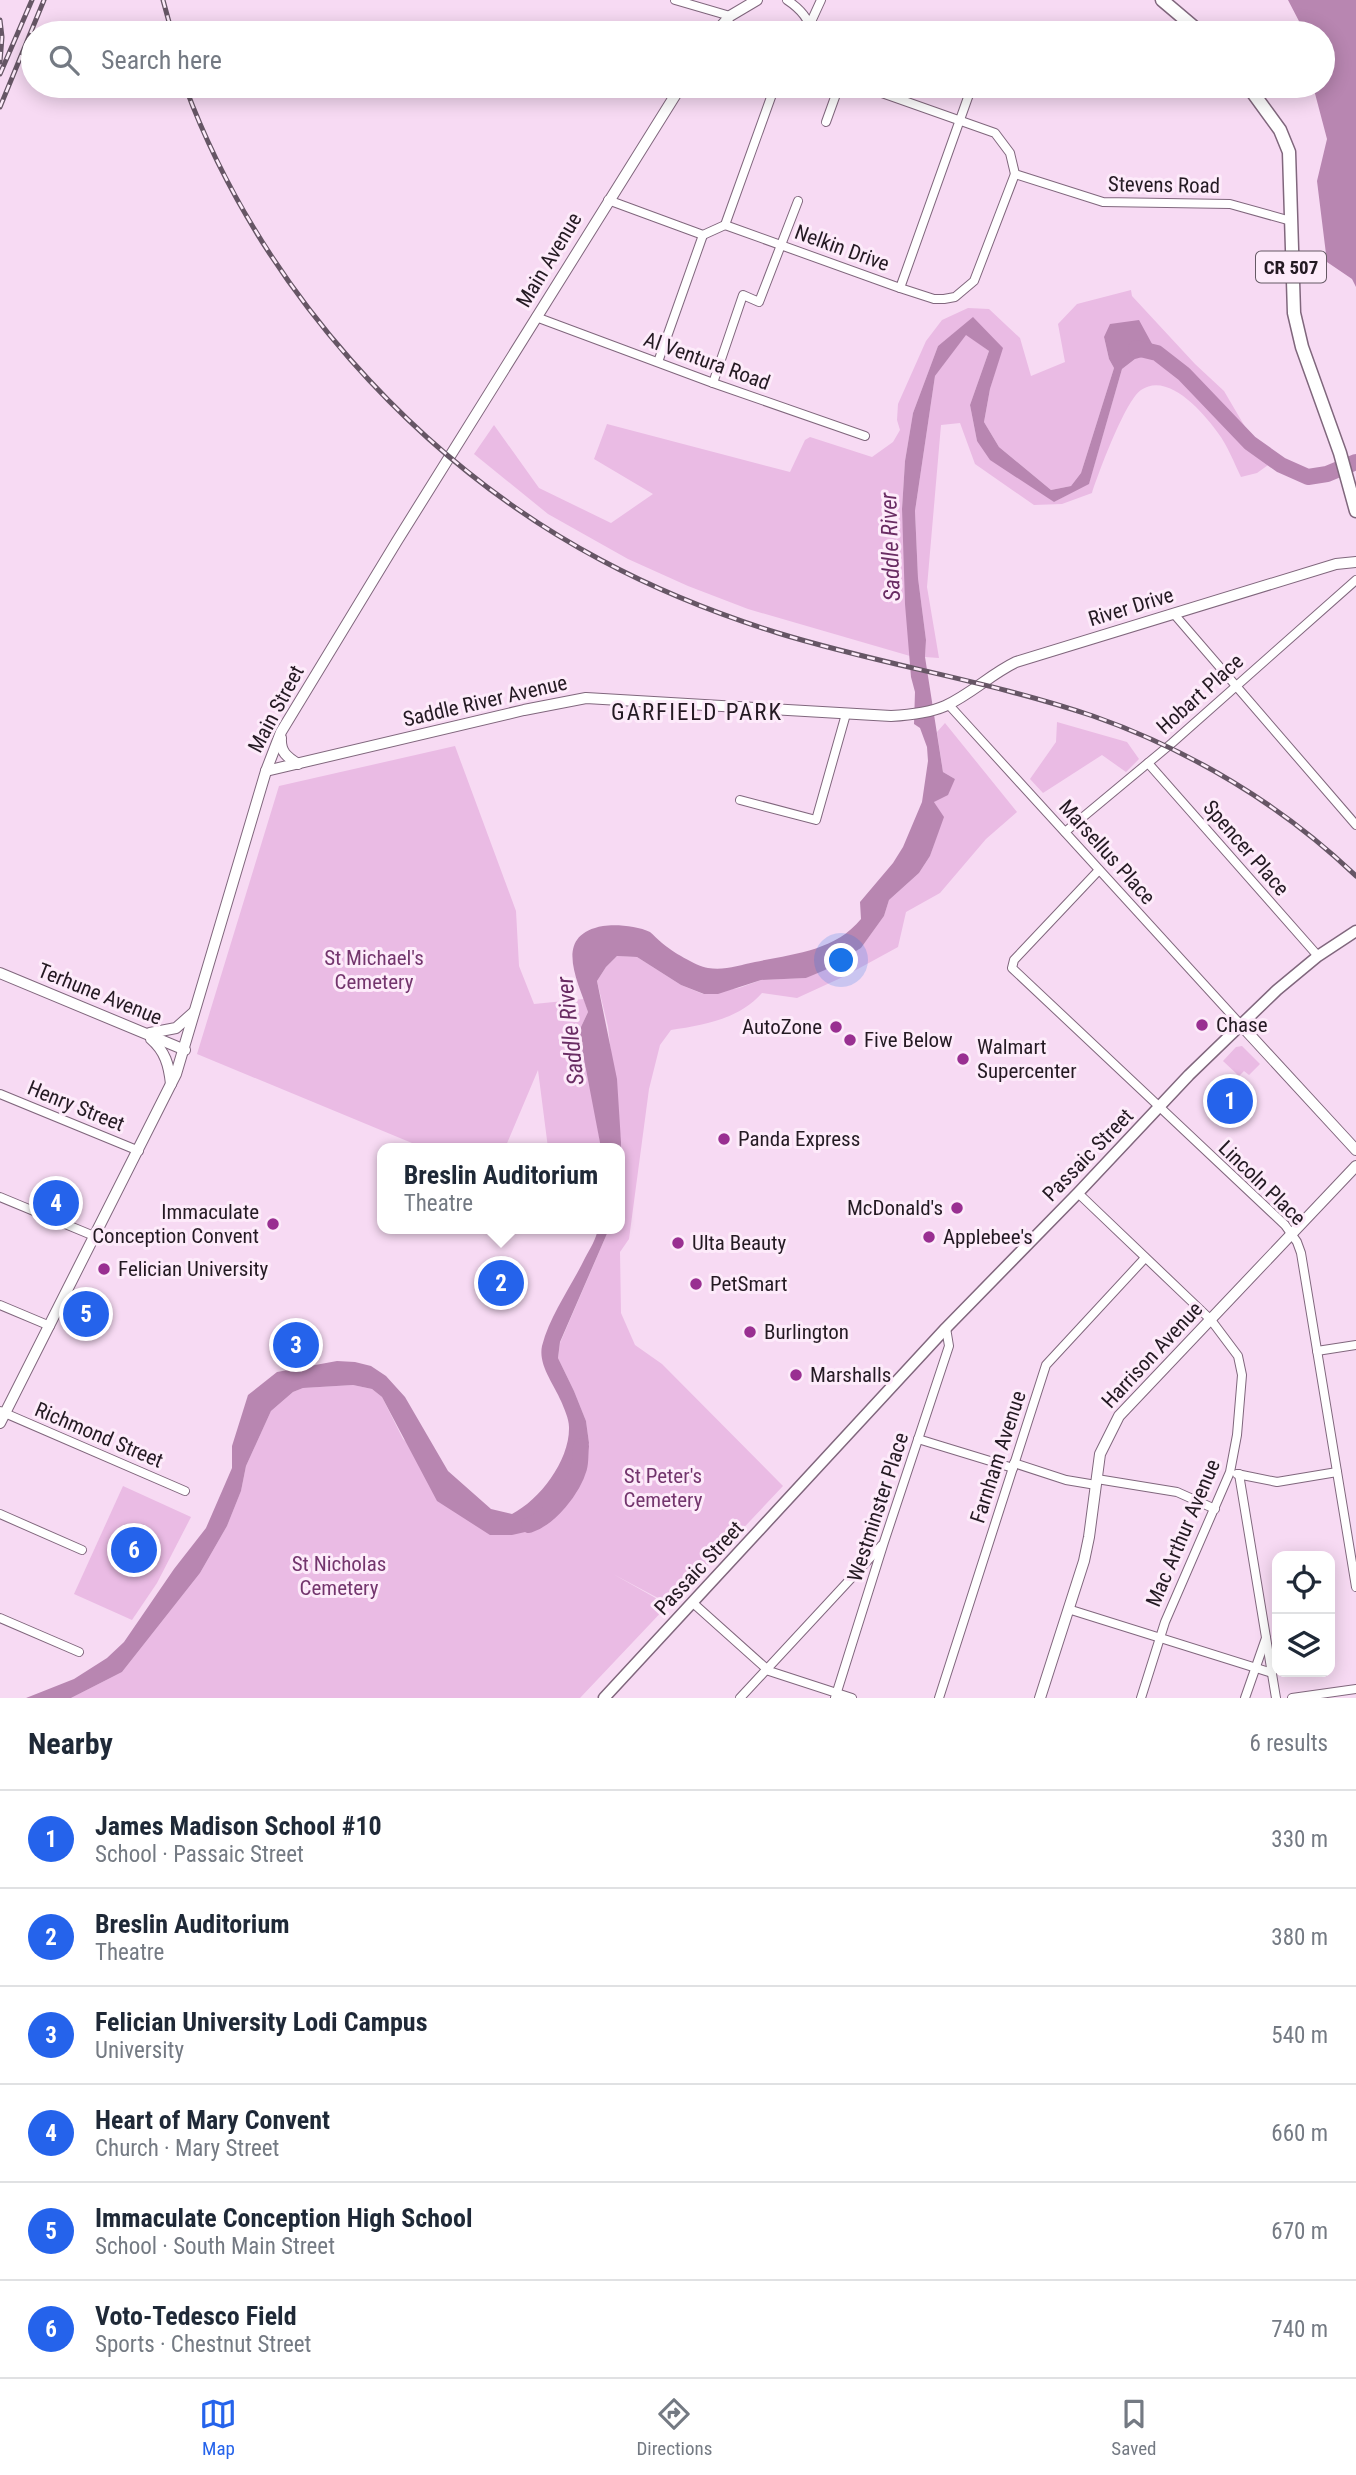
<!DOCTYPE html>
<meta charset="utf-8">
<style>
body{margin:0;font-family:"Roboto Condensed",sans-serif;background:#f6f6f7;color:#1f2937}
.controls{position:absolute;right:21px;bottom:21px;display:grid;overflow:hidden;border-radius:14px;box-shadow:0 4px 18px #0003}
.controls button{width:63px;height:63px;display:grid;place-items:center;padding:0;border:0;border-bottom:2px solid #e0e1e3;background:#fff;color:#1f2937;font:35px sans-serif}
.you{position:absolute;left:842px;top:961px;width:24px;height:24px;margin:-18px;border:5px solid #fff;border-radius:50%;background:#1a73e8;box-shadow:0 0 0 10px #1a73e833}
.badge{display:grid;place-items:center;width:46px;height:46px;border-radius:50%;background:#2563eb;color:#fff;font-size:23px;font-weight:700}
.pin{position:absolute;translate:-50% -50%;border:4px solid #fff;box-shadow:0 2px 7px #0006}
.popup{position:absolute;left:377px;top:1143px;width:248px;height:91px;box-sizing:border-box;display:grid;place-content:center;border-radius:14px;background:#fff;filter:drop-shadow(0 2px 5px #0005);font-size:23px;white-space:nowrap;color:#747a83}
.popup b{font-size:26px;color:#1f2937}
.popup::after{content:'';position:absolute;left:50%;top:100%;margin-left:-14px;border:14px solid transparent;border-top-color:#fff}
.list{margin:0;padding:0;list-style:none}
h2{display:flex;justify-content:space-between;align-items:center;height:91px;margin:0;padding:0 28px;font-size:30px}
h2 small{font-size:23px;font-weight:400;color:#747a83}
.list li{display:grid;grid-template-columns:46px 1fr auto;gap:21px;align-items:center;box-sizing:border-box;height:98px;padding:0 28px;border-top:2px solid #e0e1e3}
.list b{display:block;font-size:26px;white-space:nowrap}
.list p{margin:0;font-size:23px;white-space:nowrap;color:#747a83}
.list em{font-size:23px;font-style:normal;color:#747a83}
.icon{flex:none;width:38px;height:38px;fill:none;stroke:currentColor;stroke-width:2;stroke-linecap:round;stroke-linejoin:round}
.map{position:relative;flex:none;width:1356px;height:1698px;overflow:hidden}
.search{position:absolute;background:#fff;box-shadow:0 4px 18px #0003;left:21px;right:21px;top:21px;height:77px;display:flex;align-items:center;gap:18px;box-sizing:border-box;padding:0 24px;border-radius:38px;color:#747a83;font-size:26px}
.sheet{height:679px;background:#fff}
nav{display:flex;justify-content:space-around;align-items:center;box-sizing:border-box;height:98px;border-top:2px solid #e0e1e3;background:#fff;font-size:19px;color:#747a83}
nav a{display:grid;justify-items:center;gap:4px}
nav .on{color:#2563eb}
.map>svg:first-child{display:block}
.green{fill:#eabbe4}
.water{fill:#b886b1}
.lines{fill:none;stroke-linecap:round;stroke-linejoin:round}
.river{stroke:#b886b1;stroke-width:16}
.minor-casing{stroke:#80677d;stroke-width:10}
.tertiary-casing{stroke:#80677d;stroke-width:12}
.secondary-casing{stroke:#80677d;stroke-width:13}
.primary-casing{stroke:#80677d;stroke-width:15}
.minor{stroke:#fff;stroke-width:8}
.tertiary{stroke:#fff;stroke-width:10}
.secondary{stroke:#fff;stroke-width:10}
.primary{stroke:#fff;stroke-width:12}
.rail-casing{stroke:#665665;stroke-width:5}
.rail{stroke:#fdebfa;stroke-width:2.5;stroke-dasharray:8;stroke-linecap:butt}
.poi-dot{fill:#992f91;stroke:#fdebfa;stroke-width:2.5}
.labels{text-anchor:middle;stroke-width:6;stroke-linejoin:round;paint-order:stroke}
.shield{fill:#fdebfa;stroke:#655964;stroke-width:2}
.shield-label{font-size:19px;font-weight:bold;fill:#241a23}
.street-label{font-size:21px;fill:#241a23;stroke:#fdebfa}
.park-label{font-size:21px;fill:#73356d;stroke:#fdebfa}
.poi-label{font-size:21px;fill:#241a23;stroke:#fdebfa;text-anchor:start}
.water-label{font-size:23px;font-style:italic;fill:#692c63;stroke:#fdebfa}
.neighbourhood-label{font-size:23px;letter-spacing:2px;fill:#241a23;stroke:#fdebfa}
</style>
<div class="map">
<svg width="1356" height="1698" viewBox="0 0 1356 1698">
<rect width="100%" height="100%" fill="#f7daf3"/>
<g class="green">
<path d="M1131 290 1132 296 1195 364 1224 391 1254 442 1278 458 1257 473 1241 477C1234 463 1228 446 1218 433 1204 413 1168 371 1141 390 1125 401 1099 472 1092 493L1062 504 1034 505 975 464 960 423 941 425 927 587 939 658 925 657 926 640 918 578 915 511 935 376 966 334 989 351 970 405 977 441 1054 502 1089 483 1122 369 1135 359 1104 337 1109 359 1114 368 1081 473 1071 486 1051 490 999 447 984 422 990 389 1002 348 973 318 938 346 913 413 905 461 902 509 910 656 748 609 688 586 628 559 548 514 474 454 494 425 539 488 611 523 653 494 594 459 607 424 790 472 805 440 810 437 872 457 893 442 900 430 897 420 898 404 926 341 942 320 968 308 989 309 1020 338 1031 376 1065 362 1058 324 1077 304Z"/>
<path d="M1057 722 1127 742 1139 759 1126 772 1102 755 1043 793 1030 779 1056 742Z"/>
<path d="M945 723 1017 812 986 839 940 893 906 912 898 947 845 976 797 998 762 993C739 1019 704 1025 671 1030L660 1045 649 1089 629 1239 620 1252 621 1313 635 1345 662 1364 783 1486 671 1605 613 1574 668 1605 580 1698H71L122 1672 200 1573 227 1526 241 1491 246 1466 271 1411 293 1392 303 1388 353 1385 372 1389 382 1397 403 1439 512 1535 589 1443 586 1421 574 1391 558 1358 560 1343 609 1229H620L621 1142 608 1027 597 981 606 967 617 956 637 957 681 985 703 994 739 988 761 980 806 978 861 948 884 916 889 900 919 873 930 856 943 817 934 802 955 779 943 772 937 732Z"/>
<path d="M455 746 516 911 519 966 534 1004 584 999 588 1012 581 1027 601 1148H548L538 1070 505 1148H424L197 1054 279 786Z"/>
<path d="M1242 1046 1260 1064 1249 1075 1244 1071 1239 1076 1223 1061 1236 1047Z"/>
<path d="M123 1486 191 1517 157 1583 132 1620 74 1594Z"/>
</g>
<g class="water">
<path d="M1288 0H1356V287L1352 279 1327 262 1317 181 1327 139 1313 86H1323V33H1302L1301 25Z"/>
<path d="M973 317 1003 348 990 389 984 422 999 447 1051 490 1071 486 1081 473 1114 368 1109 359 1104 337 1110 324 1139 320 1157 353 1135 359 1122 369 1089 484 1054 502 990 460 977 441 970 405 989 351 966 335 935 376 915 511 918 578 926 640 925 657 943 772 955 779 948 795 934 802 944 817 930 856 919 873 889 900 884 916 861 948 825 970 806 978 761 980 718 994H704L681 985 637 957 617 956 606 967 597 981 617 1079 621 1142 620 1180V1148H601L580 1038 581 1027 588 1012C578 981 552 935 603 926 616 924 638 926 650 932 654 935 657 939 662 943 671 951 696 966 708 968 724 971 740 965 755 962 793 954 835 951 861 919L860 902 893 863 903 847 922 802 928 761 927 747 920 728 914 724 915 692 911 677 905 604 902 509 905 461 913 413 938 346Z"/>
<path d="M598 1229H609L560 1342 558 1358 574 1391 586 1421 589 1443 568 1491 534 1530 512 1535H490L437 1501 382 1397 372 1389 353 1385 303 1388 293 1392 271 1411 246 1466 241 1491 227 1526 200 1573 122 1672 71 1698H26L74 1679 107 1658 124 1642 174 1569 206 1528 232 1468V1446L248 1395 277 1372 337 1361 355 1362 371 1366 386 1376 405 1397 448 1471 491 1509 512 1514C540 1500 570 1460 569 1427 569 1419 564 1408 561 1401 554 1384 538 1365 542 1346 550 1315 571 1287 585 1258 590 1249 596 1239 598 1229Z"/>
</g>
<g class="lines">
<g class="river">
<path d="M1136 348 1157 353 1184 374 1250 443 1281 465 1308 477 1327 474 1356 462"/>
<path d="M529 1525C550 1518 573 1489 579 1468 581 1461 580 1453 581 1446"/>
</g>
<defs>
<g id="minor">
<path d="M675 0 730 16"/>
<path d="M787 0C799 8 810 19 811 33"/>
<path d="M810 24 821 0"/>
<path d="M875 32 881 33"/>
<path d="M862 86 995 133 1010 153 1015 174 1103 202 1230 204 1291 221"/>
<path d="M826 122 839 86"/>
<path d="M608 200 703 235 725 225"/>
<path d="M725 225 900 288 934 299H944L955 297 974 281 1015 174"/>
<path d="M725 225 775 86"/>
<path d="M900 288 972 86"/>
<path d="M536 317 713 383 865 436"/>
<path d="M658 362 703 235"/>
<path d="M713 383 743 295 759 302 798 201"/>
<path d="M1174 614 1356 825"/>
<path d="M948 704 1240 1024"/>
<path d="M1148 763 1318 956"/>
<path d="M740 800 816 820 846 714"/>
<path d="M1065 832 1172 743 1356 580"/>
<path d="M1099 870 1014 960 1012 968 1285 1225 1297 1242 1301 1253 1356 1587"/>
<path d="M0 1094 139 1151"/>
<path d="M1078 1193 1211 1320 1238 1356 1242 1375 1237 1435 1230 1472 1165 1622 1141 1698"/>
<path d="M0 1197 94 1236"/>
<path d="M0 1305 50 1326"/>
<path d="M1317 1351 1356 1345"/>
<path d="M0 1411 185 1491"/>
<path d="M918 1439 1013 1468"/>
<path d="M1014 1463 1066 1480 1096 1485"/>
<path d="M1237 1474 1277 1482 1337 1472"/>
<path d="M1239 1474 1276 1698"/>
<path d="M1097 1479 1177 1492 1215 1509"/>
<path d="M0 1514 82 1550"/>
<path d="M693 1603 769 1671 852 1698"/>
<path d="M1068 1609 1272 1673"/>
<path d="M0 1618 79 1652"/>
<path d="M740 1698 882 1545"/>
<path d="M835 1698 884 1542 949 1346 946 1328"/>
<path d="M939 1698 1046 1365 1145 1258"/>
<path d="M1245 1698 1266 1638"/>
<path d="M1292 1698 1356 1689"/>
</g>
<g id="tertiary">
<path d="M715 33 730 16 757 0"/>
<path d="M281 738C280 752 287 757 298 764"/>
<path d="M266 771 524 710 586 698 891 716C909 715 929 713 945 706 971 694 991 674 1016 662L1336 564 1356 562"/>
<path d="M0 973 185 1050"/>
<path d="M1240 1024 1356 1150"/>
<path d="M150 1033 176 1028 194 1012"/>
<path d="M151 1039C165 1051 169 1065 171 1084"/>
<path d="M0 1423 176 1074 266 771 281 732 397 541 681 86"/>
<path d="M1040 1698 1084 1561 1089 1537 1100 1454 1119 1416 1356 1166"/>
</g>
<path id="secondary" d="M604 1698 946 1328 1078 1193 1189 1075 1277 990 1318 956 1356 931"/>
<g id="primary">
<path d="M1162 0 1201 33"/>
<path d="M1248 86 1280 130 1289 152 1294 313 1302 347 1340 453 1356 511"/>
</g>
</defs>
<use href="#minor" class="minor-casing"/>
<use href="#tertiary" class="tertiary-casing"/>
<use href="#secondary" class="secondary-casing"/>
<use href="#primary" class="primary-casing"/>
<use href="#minor" class="minor"/>
<use href="#tertiary" class="tertiary"/>
<use href="#secondary" class="secondary"/>
<use href="#primary" class="primary"/>
<defs>
<g id="rail">
<path d="M163 0 172 33"/>
<path d="M0 20 2 37 0 62"/>
<path d="M0 74 32 0"/>
<path d="M185 86C258 283 415 461 601 560 657 590 717 614 778 633 882 665 990 681 1093 716 1190 750 1282 805 1356 876"/>
<path d="M0 107 44 0"/>
</g>
</defs>
<use href="#rail" class="rail-casing"/>
<use href="#rail" class="rail"/>
</g>
<g class="poi-dot">
<circle cx="1202" cy="1025" r="7"/>
<circle cx="836" cy="1027" r="7"/>
<circle cx="850" cy="1040" r="7"/>
<circle cx="963" cy="1059" r="7"/>
<circle cx="724" cy="1139" r="7"/>
<circle cx="957" cy="1208" r="7"/>
<circle cx="273" cy="1224" r="7"/>
<circle cx="929" cy="1237" r="7"/>
<circle cx="678" cy="1243" r="7"/>
<circle cx="104" cy="1269" r="7"/>
<circle cx="696" cy="1284" r="7"/>
<circle cx="750" cy="1332" r="7"/>
<circle cx="796" cy="1375" r="7"/>
</g>
<g class="labels">
<rect class="shield" x="1256" y="251.5" width="70" height="31" rx="5"/>
<g class="shield-label">
<text x="1291" y="274">CR 507</text>
</g>
<g class="street-label">
<text transform="translate(1164 185) rotate(1)" y="7">Stevens Road</text>
<text transform="translate(842 248) rotate(20)" y="7">Nelkin Drive</text>
<text transform="translate(549 260) rotate(-59)" y="7">Main Avenue</text>
<text transform="translate(707 361) rotate(20)" y="7">Al Ventura Road</text>
<text transform="translate(1131 607) rotate(-17)" y="7">River Drive</text>
<text transform="translate(1200 694) rotate(-42)" y="7">Hobart Place</text>
<text transform="translate(485 701) rotate(-13)" y="7">Saddle River Avenue</text>
<text transform="translate(276 709) rotate(-62)" y="7">Main Street</text>
<text transform="translate(1246 848) rotate(49)" y="7">Spencer Place</text>
<text transform="translate(1107 852) rotate(48)" y="7">Marsellus Place</text>
<text transform="translate(100 994) rotate(22)" y="7">Terhune Avenue</text>
<text transform="translate(76 1106) rotate(22)" y="7">Henry Street</text>
<text transform="translate(1088 1155) rotate(-46)" y="7">Passaic Street</text>
<text transform="translate(1262 1183) rotate(44)" y="7">Lincoln Place</text>
<text transform="translate(1152 1355) rotate(-47)" y="7">Harrison Avenue</text>
<text transform="translate(99 1435) rotate(23)" y="7">Richmond Street</text>
<text transform="translate(998 1457) rotate(-72)" y="7">Farnham Avenue</text>
<text transform="translate(878 1507) rotate(-72)" y="7">Westminster Place</text>
<text transform="translate(1183 1533) rotate(-67)" y="7">Mac Arthur Avenue</text>
<text transform="translate(699 1568) rotate(-47)" y="7">Passaic Street</text>
</g>
<g class="park-label">
<text x="374" y="965">St Michael's<tspan x="374" dy="24">Cemetery</tspan></text>
<text x="663" y="1483">St Peter's<tspan x="663" dy="24">Cemetery</tspan></text>
<text x="339" y="1571">St Nicholas<tspan x="339" dy="24">Cemetery</tspan></text>
</g>
<g class="poi-label">
<text x="1216" y="1032">Chase</text>
<text x="822" y="1034" text-anchor="end">AutoZone</text>
<text x="864" y="1047">Five Below</text>
<text x="977" y="1054">Walmart<tspan x="977" dy="24">Supercenter</tspan></text>
<text x="738" y="1146">Panda Express</text>
<text x="943" y="1215" text-anchor="end">McDonald's</text>
<text x="259" y="1219" text-anchor="end">Immaculate<tspan x="259" dy="24">Conception Convent</tspan></text>
<text x="943" y="1244">Applebee's</text>
<text x="692" y="1250">Ulta Beauty</text>
<text x="118" y="1276">Felician University</text>
<text x="710" y="1291">PetSmart</text>
<text x="764" y="1339">Burlington</text>
<text x="810" y="1382">Marshalls</text>
</g>
<g class="water-label">
<text transform="translate(890 547) rotate(-92)" y="8">Saddle River</text>
<text transform="translate(570 1031) rotate(-96)" y="8">Saddle River</text>
</g>
<g class="neighbourhood-label">
<text x="697" y="720">GARFIELD PARK</text>
</g>
</g>
</svg>
<div class="controls">
<button><svg class="icon" aria-label="locate" viewBox="0 0 24 24"><circle cx="12" cy="12" r="6"/><path d="M12 2v4M12 18v4M2 12h4M18 12h4"/></svg></button>
<button><svg class="icon" aria-label="layers" viewBox="0 0 24 24"><path d="M12 4l9 5-9 5-9-5zM3 14l9 5 9-5"/></svg></button>
</div>
<div class="you"></div>
<div class="pin badge" style="left:1230px;top:1101px">1</div>
<div class="pin badge" style="left:501px;top:1283px">2</div>
<div class="popup"><b>Breslin Auditorium</b>Theatre</div>
<div class="pin badge" style="left:296px;top:1345px">3</div>
<div class="pin badge" style="left:56px;top:1203px">4</div>
<div class="pin badge" style="left:86px;top:1314px">5</div>
<div class="pin badge" style="left:134px;top:1550px">6</div>
<div class="search"><svg class="icon" aria-label="search" viewBox="0 0 24 24"><circle cx="10" cy="10" r="6"/><path d="M15 15l6 6"/></svg>Search here</div>
</div>
<section class="sheet">
<h2>Nearby<small>6 results</small></h2>
<ul class="list">
<li><span class="badge">1</span><div><b>James Madison School #10</b><p>School · Passaic Street</p></div><em>330 m</em></li>
<li><span class="badge">2</span><div><b>Breslin Auditorium</b><p>Theatre</p></div><em>380 m</em></li>
<li><span class="badge">3</span><div><b>Felician University Lodi Campus</b><p>University</p></div><em>540 m</em></li>
<li><span class="badge">4</span><div><b>Heart of Mary Convent</b><p>Church · Mary Street</p></div><em>660 m</em></li>
<li><span class="badge">5</span><div><b>Immaculate Conception High School</b><p>School · South Main Street</p></div><em>670 m</em></li>
<li><span class="badge">6</span><div><b>Voto-Tedesco Field</b><p>Sports · Chestnut Street</p></div><em>740 m</em></li>
</ul>
</section>
<nav>
<a class="on"><svg class="icon" aria-label="map" viewBox="0 0 24 24"><path d="M3 6l6-2 6 2 6-2v14l-6 2-6-2-6 2zM9 4v14M15 6v14"/></svg>Map</a>
<a><svg class="icon" aria-label="directions" viewBox="0 0 24 24"><path d="M12 3l9 9-9 9-9-9zM9 14v-3h6M13 9l2 2-2 2"/></svg>Directions</a>
<a><svg class="icon" aria-label="saved" viewBox="0 0 24 24"><path d="M7 4h10v16l-5-4-5 4z"/></svg>Saved</a>
</nav>
